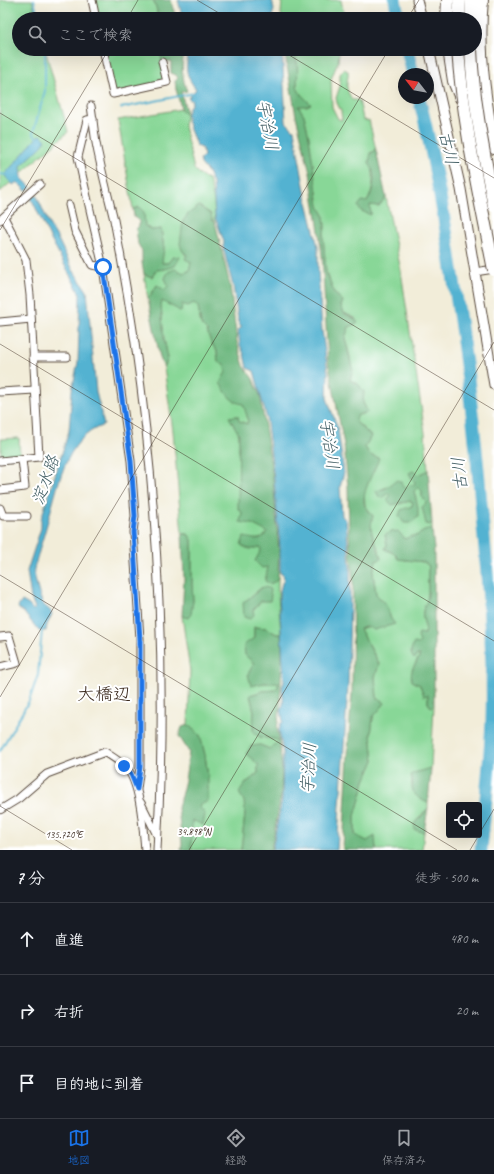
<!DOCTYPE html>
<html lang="ja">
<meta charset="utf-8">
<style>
body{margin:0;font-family:Caveat,"Klee One",sans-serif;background:#20242c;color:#f1f3f6}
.controls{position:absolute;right:12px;bottom:12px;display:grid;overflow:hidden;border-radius:4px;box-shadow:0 4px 16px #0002}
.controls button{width:36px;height:36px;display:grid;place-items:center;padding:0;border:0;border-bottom:1px solid #363941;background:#171b24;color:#f1f3f6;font:20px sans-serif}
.compass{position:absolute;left:398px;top:68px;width:36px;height:36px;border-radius:50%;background:#171b24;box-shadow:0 4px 16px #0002;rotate:301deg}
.stop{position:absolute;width:12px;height:12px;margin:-9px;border:3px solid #1a73e8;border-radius:50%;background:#fff}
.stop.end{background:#1a73e8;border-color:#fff;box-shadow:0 1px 4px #0008}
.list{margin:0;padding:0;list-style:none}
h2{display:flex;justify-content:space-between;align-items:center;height:52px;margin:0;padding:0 16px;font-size:17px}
h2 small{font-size:13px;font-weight:400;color:#9ea1a6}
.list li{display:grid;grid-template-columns:26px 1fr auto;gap:12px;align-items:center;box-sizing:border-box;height:72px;padding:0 16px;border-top:1px solid #363941}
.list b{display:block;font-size:15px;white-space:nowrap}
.list em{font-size:13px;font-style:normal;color:#9ea1a6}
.icon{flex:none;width:22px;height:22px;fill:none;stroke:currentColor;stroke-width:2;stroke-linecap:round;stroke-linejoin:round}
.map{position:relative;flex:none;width:494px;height:850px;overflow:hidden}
.search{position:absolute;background:#171b24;box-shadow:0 4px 16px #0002;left:12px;right:12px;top:12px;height:44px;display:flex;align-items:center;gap:10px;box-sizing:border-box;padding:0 14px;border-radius:22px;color:#9ea1a6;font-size:15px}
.sheet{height:268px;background:#171b24}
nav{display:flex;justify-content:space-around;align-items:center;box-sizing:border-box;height:56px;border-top:1px solid #363941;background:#171b24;font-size:11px;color:#9ea1a6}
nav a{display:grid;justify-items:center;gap:2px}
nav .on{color:#1a73e8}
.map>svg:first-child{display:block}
.green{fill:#88d797;stroke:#62805a;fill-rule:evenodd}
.forest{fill:#6eb880;stroke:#54714f}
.water{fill:#52b2d1;stroke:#466e78}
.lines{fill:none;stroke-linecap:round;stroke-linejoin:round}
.stream{stroke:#52b2d1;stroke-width:2}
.river{stroke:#52b2d1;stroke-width:13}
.street-casing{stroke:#56473a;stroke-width:9}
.secondary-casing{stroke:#56473a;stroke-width:11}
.highway-casing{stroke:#56473a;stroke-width:14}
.street{stroke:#fff;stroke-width:7}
.secondary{stroke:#fff;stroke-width:9}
.highway{stroke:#fff;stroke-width:12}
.highway-bridge-casing{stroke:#56473a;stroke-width:14;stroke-linecap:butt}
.highway-bridge{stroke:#fff;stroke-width:12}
.route{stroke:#1a73e8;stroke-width:5}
.ticks{fill:none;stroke:#3b2a1e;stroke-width:1;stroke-opacity:0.45}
.labels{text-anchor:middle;stroke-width:4;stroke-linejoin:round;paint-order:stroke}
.water-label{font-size:17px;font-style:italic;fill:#446066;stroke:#fff}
.quarter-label{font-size:18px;fill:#3b2a1e;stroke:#fff}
.ticks-label{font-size:10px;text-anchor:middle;fill:#3b2a1e;stroke:#fff;stroke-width:4;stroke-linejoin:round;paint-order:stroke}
</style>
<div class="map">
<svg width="494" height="850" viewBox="0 0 494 850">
<rect width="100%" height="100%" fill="#fff"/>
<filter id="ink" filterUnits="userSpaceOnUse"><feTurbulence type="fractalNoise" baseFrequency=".025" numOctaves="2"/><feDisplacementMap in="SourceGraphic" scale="8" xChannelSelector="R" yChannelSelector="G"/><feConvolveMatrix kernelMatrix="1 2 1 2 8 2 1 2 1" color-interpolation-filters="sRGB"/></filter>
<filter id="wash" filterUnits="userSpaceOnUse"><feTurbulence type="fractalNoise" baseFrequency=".012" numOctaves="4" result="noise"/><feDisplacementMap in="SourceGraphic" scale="16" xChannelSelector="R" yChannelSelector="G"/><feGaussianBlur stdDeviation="0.9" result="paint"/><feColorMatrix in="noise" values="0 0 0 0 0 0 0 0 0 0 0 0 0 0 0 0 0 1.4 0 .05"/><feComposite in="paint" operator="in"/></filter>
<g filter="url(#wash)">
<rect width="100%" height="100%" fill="#f2edd9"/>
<g class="green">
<path d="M0 0H32L37 19H19V49H45L65 120 68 132 0 192Z"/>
<path d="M92 0H153L157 10V19H96Z"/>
<path d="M282 0H341L345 19H283L281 14Z"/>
<path d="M103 49H160L167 82 113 94Z"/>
<path d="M293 49H344L339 53 338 62 331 79 332 107 338 119 342 120 341 111 337 103 336 98 340 86V74L344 69 348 71C349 76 347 79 347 84 346 90 350 95 352 100H359L363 119 367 121 369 120 376 150 371 153C373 170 376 186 367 202L371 214 369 205 379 206 386 197 401 271 425 433 428 470 418 475 414 485 406 488 402 487 400 482 382 489 386 494 389 493 390 496 399 504 410 501 413 502 412 506 407 509 404 523 416 498 414 491 418 487 422 491V498L425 500 426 503 422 507 429 525 432 523V529H428L416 536 405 539 402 536 385 535 387 545 385 549 395 554 398 559 424 562 429 566C426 577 430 589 427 600 427 604 423 607 423 612 422 618 425 625 426 631L420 642 418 644 415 658 417 655H420L412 670 422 690 428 695V703L430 706 434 705 431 768 414 773 411 776C413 780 411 782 412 786 413 794 421 800 428 803V808C423 812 421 817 416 821V830L424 832 422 850H376V846L355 835V816L365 781 374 760 371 735 373 717 385 703 377 697 375 677 379 663 360 629C371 624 383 628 394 624L391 619 386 605 376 594 373 573 376 561 380 559 379 549 373 538 370 525 373 516 365 505 364 492 368 483 370 455 365 447 371 436 355 421 358 415 368 412 363 403 359 385 350 380V357L345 338 349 327 357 323 355 318 344 313 341 306 343 301 334 293 330 281 326 272 323 236 325 228 324 215 319 207 309 138 304 115 298 106 310 104C290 86 300 85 297 64 297 59 294 54 293 49Z"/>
<path d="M181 109 182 112 186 114 184 126 194 169 202 177 209 179 214 202 215 222 212 220 211 214 199 206 183 221 182 250 191 262 189 271 165 278 168 286 164 290 157 285 148 299 144 274 152 277 156 270 165 269 179 257H173L169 263H161L164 248 161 229 152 230 145 226 139 207 133 209 118 120Z"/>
<path d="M162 300C168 305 175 307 181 311L182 303H194L198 306 201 325 207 331 211 343 217 351 218 362 224 364C228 382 251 406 247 424L239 421 237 416 230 417 239 434 242 512 252 524 267 531 265 536 259 540 261 550 276 581 278 579V595L281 634H276L267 628 254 627V638L245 655 254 663 251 685 264 683H279L277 690 263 691 250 695 254 711 253 732 260 737 279 740 270 749 260 745 258 773 245 784V814L241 850H191L192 819 203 824 199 806 208 777 205 755 200 735 188 725 190 671 182 616 188 617 193 601 192 584V540L188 534H182L173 431 164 368 168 358 164 339 161 306ZM262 587 261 601 253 610 243 603Z"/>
<path d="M19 438 20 456 5 458 1 456V439Z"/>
</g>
<g class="forest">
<path d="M153 0H171L176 19H157V10Z"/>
<path d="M160 49H186C180 61 182 79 187 91L181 92 185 107 186 114 182 112 176 89 175 81 178 78 176 75 171 73V61L162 62Z"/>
<path d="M284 49H293C294 54 297 59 297 64 300 86 290 86 311 104L307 106H298L304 115 309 137 319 206 324 215 325 228 323 236 326 272 330 281 334 293 343 301 341 306 344 313 355 319 358 323 349 327 345 338 353 371 350 380 359 385 364 392 363 403 368 412 358 415 355 421 371 436 365 447 370 455 379 458C375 471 360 493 365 506 367 509 371 513 373 516 367 535 378 542 381 559L376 561 373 573 376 594 386 605 391 619 395 624 374 630 367 626 360 629 379 664 375 677 377 697 385 703 373 717 371 735 374 760 365 781 355 816V835L367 841 375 836 376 850H343L350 718 352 694 353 582 349 535 348 487 344 445 328 361 322 255 318 225 310 173 296 116Z"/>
<path d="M376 150 386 197 379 206 370 205 371 215 361 211 358 206 362 201 367 202C374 190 377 174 369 163L371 153Z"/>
<path d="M199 206 211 214 212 220 215 222 230 285 237 342 244 366 253 379 260 395 263 413 273 478 279 552 278 579 276 581 270 584 265 581 268 567 262 568 255 561 261 550 260 547C252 550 248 550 241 545L244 537C254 539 262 542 267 532L252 524 240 522 242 512 238 509 239 434 229 417 238 416 239 421 247 424 248 419 243 404C230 402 227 394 220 383L226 372 224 364 218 362 217 351 211 343 207 331 201 325 198 306 194 303 188 306 182 304 181 312C175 307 168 305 162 301L161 306 164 339 168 358 164 368 160 358 148 299 157 285 164 290 168 286 165 278 168 272 175 269 184 273 189 271 191 262 185 259 187 255 182 250 180 244 183 221 188 214Z"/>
<path d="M139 207 144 212 145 226 152 230 161 229 164 248 162 263H168L173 256 180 257 175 266 165 269 156 270 152 277 144 274 142 263V251L138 244 136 229 139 226V221L134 217 133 209Z"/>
<path d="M428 470 432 523 429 525 426 524 422 507 426 503 425 500 422 498V491L418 487 414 491 418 508V517L411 523H404L399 516 401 510 412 506 413 502 410 501 392 505 387 500 390 496 389 494H386L383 498 379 497 376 491 386 488 397 480 401 482 403 487 406 488 410 485H414L415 482 412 479 409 473 413 471 418 475Z"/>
<path d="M428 529H432L434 549V705L431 707 428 703V695L424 696 420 685 412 681C409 670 416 665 420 655H417L414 659C409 653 411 649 414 643L418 644 420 642 418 637 419 633 424 634 426 631C425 625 422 618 423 612 423 607 426 605 427 600 430 589 426 577 429 566L424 562 398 559 395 554 385 549 387 545 385 535 390 532 398 531 405 539 411 536H416Z"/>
<path d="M182 534H188L192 540V584L193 601 191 614 188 618 182 616 184 579Z"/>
<path d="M263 587 269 588 271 595 270 601H261L253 610 254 615 250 619 244 617 243 603Z"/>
<path d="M254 627 267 628 276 634H281L282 651 280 710 277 728 279 737 282 770 281 796 271 850H241L245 814 244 801 239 793 245 784 258 773V764L246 754 251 746 260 745 270 749 279 740 260 737 253 732 254 711 250 695 263 691 276 690 279 683H264L251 686 248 674 254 663 245 655 244 645 254 638Z"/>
<path d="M188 725 200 735 205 755 208 777V801L199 806 205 814 203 825 192 820 191 850H181L182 844 178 808 185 780 189 752 179 736 182 727Z"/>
<path d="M431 768 428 803C421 800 412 795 412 786 412 781 413 780 411 775L414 773Z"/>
<path d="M428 808 424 832 415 830 414 824C416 821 417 820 420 818 423 815 425 811 428 808Z"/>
</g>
<g class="water">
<path d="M178 0H272L274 10 271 19H183Z"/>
<path d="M189 49H282L286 122 294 130 307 202 318 247V270L322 330 328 373 327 398 338 429 344 473 340 487 342 516 346 520 350 566V606L348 686 337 850H272L282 800 283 753 279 730 281 723 283 722 281 709C287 701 279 690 284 682L279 595 282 583 284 580 283 575 280 573V548L274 479 266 415 254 371 247 368 244 354 240 345 238 330 242 327 239 326 233 286 223 247 224 242 215 217 213 183 208 172 201 164 200 159 204 156 202 148 197 146C193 137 186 123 187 113 188 109 191 105 192 101L188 98 196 89C184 74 186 67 189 49Z"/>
<path d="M40 134 46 140 42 146 21 166 22 178 31 187 26 191 17 182 13 185 5 176V174Z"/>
<path d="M36 194 49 224 57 237 73 270 87 291 96 392 104 425C64 438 58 489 47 524 44 535 40 547 37 559 36 562 34 567 34 570 34 577 40 600 44 605 48 609 50 609 52 614L47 625 46 631H39L25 614V613L19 609 18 607 22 601 29 605 33 610 35 608 31 598 27 571 41 528V519L69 431 72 390 78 362 80 294 50 238 31 198Z"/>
</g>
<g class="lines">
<g class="stream">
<path d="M34 0 38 19"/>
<path d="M121 108 194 93"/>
<path d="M38 140 33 133 45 91V49"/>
<path d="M0 174 7 175"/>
<path d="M0 751 29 701 38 675 42 630"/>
</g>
<g class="river">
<path d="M395 0 399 19"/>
<path d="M407 49 413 74"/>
<path d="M419 98C439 176 450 255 462 334 471 398 478 462 483 527 489 591 494 656 492 721 490 764 485 807 481 850"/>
</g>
</g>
</g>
<g filter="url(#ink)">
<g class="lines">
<defs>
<g id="street">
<path d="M92 0 96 19"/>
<path d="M103 49 113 94 167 82 162 62"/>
<path d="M91 106C93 118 94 131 96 143 101 169 108 195 114 220 122 261 129 302 135 343 159 511 167 681 157 850"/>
<path d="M93 119 87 120 78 157 103 267 131 461 135 516 133 532 140 639V767L137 789"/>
<path d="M69 205 75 231 92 265 103 267"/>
<path d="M0 220 40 184"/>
<path d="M475 272 494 269"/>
<path d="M0 322 31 319"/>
<path d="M33 357H67"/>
<path d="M0 392 35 390"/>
<path d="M0 461 39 457 30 295 26 260 4 217"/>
<path d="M0 490 25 487 22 459"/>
<path d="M0 508 3 516H27"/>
<path d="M0 637 9 636 17 663 0 667"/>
<path d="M141 803 157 835"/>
<path d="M0 810 18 799 47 774 105 752C111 756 119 761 125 766 141 783 143 828 145 850"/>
</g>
<g id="secondary">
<path d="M417 0 422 19"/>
<path d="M429 49 461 189 494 385"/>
</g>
<g id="highway">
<path d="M482 0C477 49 484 100 494 148"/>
<path d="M447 19 448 0"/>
<path d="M459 19 460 0"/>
<path d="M471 19 472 0"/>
<path d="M449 49 454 81 461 98"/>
</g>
</defs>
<use href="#street" class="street-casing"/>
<use href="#secondary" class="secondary-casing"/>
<use href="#highway" class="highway-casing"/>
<use href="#street" class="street"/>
<use href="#secondary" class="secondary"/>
<use href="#highway" class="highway"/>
<defs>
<g id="highway-bridge">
<path d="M458 49C463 124 480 197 494 270"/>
<path d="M471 49C473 102 484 154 494 206"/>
</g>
</defs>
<use href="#highway-bridge" class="highway-bridge-casing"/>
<use href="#highway-bridge" class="highway-bridge"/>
</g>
</g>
<g class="lines" filter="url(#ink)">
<path class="route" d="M103 267 131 461 135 516 133 532 140 640V767L137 789 131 774 124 766"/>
</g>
<path class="ticks" d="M197 0 229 19M127 19 138 0M407 19 419 0M279 49 494 178M0 113 494 410M0 230 109 49M0 344 494 641M0 575 457 850M0 697 389 49M0 806 72 850M479 834 494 809M189 850 494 342M470 850 479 835"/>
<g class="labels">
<g class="water-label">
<text transform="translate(268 125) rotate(79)" y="6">宇治川</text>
<text transform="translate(449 148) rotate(78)" y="6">古川</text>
<text transform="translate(330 444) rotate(82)" y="6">宇治川</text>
<text transform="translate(459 474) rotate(-96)" y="6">古川</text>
<text transform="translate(45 480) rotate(-71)" y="6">淀水路</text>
<text transform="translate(308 768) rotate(-87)" y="6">宇治川</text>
</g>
<g class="quarter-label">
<text x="104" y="700">大橋辺</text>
</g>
</g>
<g class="ticks-label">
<text x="194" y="835">34.898°N</text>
<text x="64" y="838">135.720°E</text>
</g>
</svg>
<div class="controls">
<button><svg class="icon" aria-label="locate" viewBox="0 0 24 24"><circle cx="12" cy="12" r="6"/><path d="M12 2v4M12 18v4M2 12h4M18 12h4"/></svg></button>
</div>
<svg class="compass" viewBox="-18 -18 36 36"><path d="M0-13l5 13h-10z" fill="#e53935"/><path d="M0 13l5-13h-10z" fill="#9ea1a6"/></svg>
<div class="stop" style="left:103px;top:267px"></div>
<div class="stop end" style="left:124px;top:766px"></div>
<div class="search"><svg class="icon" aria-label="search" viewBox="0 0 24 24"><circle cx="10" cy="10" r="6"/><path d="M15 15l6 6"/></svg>ここで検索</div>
</div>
<section class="sheet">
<h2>7 分<small>徒歩 · 500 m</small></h2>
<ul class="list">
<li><svg class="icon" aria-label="ahead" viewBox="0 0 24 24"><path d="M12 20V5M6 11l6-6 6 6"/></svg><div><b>直進</b></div><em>480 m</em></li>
<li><svg class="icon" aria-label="right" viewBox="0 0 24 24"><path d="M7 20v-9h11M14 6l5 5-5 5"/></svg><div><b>右折</b></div><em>20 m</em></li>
<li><svg class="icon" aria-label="arrive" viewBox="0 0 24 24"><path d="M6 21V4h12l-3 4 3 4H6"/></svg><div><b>目的地に到着</b></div></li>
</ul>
</section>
<nav>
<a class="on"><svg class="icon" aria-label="map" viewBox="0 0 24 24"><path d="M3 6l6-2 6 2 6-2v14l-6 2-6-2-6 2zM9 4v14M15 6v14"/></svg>地図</a>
<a><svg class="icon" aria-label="directions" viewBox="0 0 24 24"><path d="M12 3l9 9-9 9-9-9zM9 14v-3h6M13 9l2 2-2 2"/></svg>経路</a>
<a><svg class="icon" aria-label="saved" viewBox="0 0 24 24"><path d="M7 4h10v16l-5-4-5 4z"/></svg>保存済み</a>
</nav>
